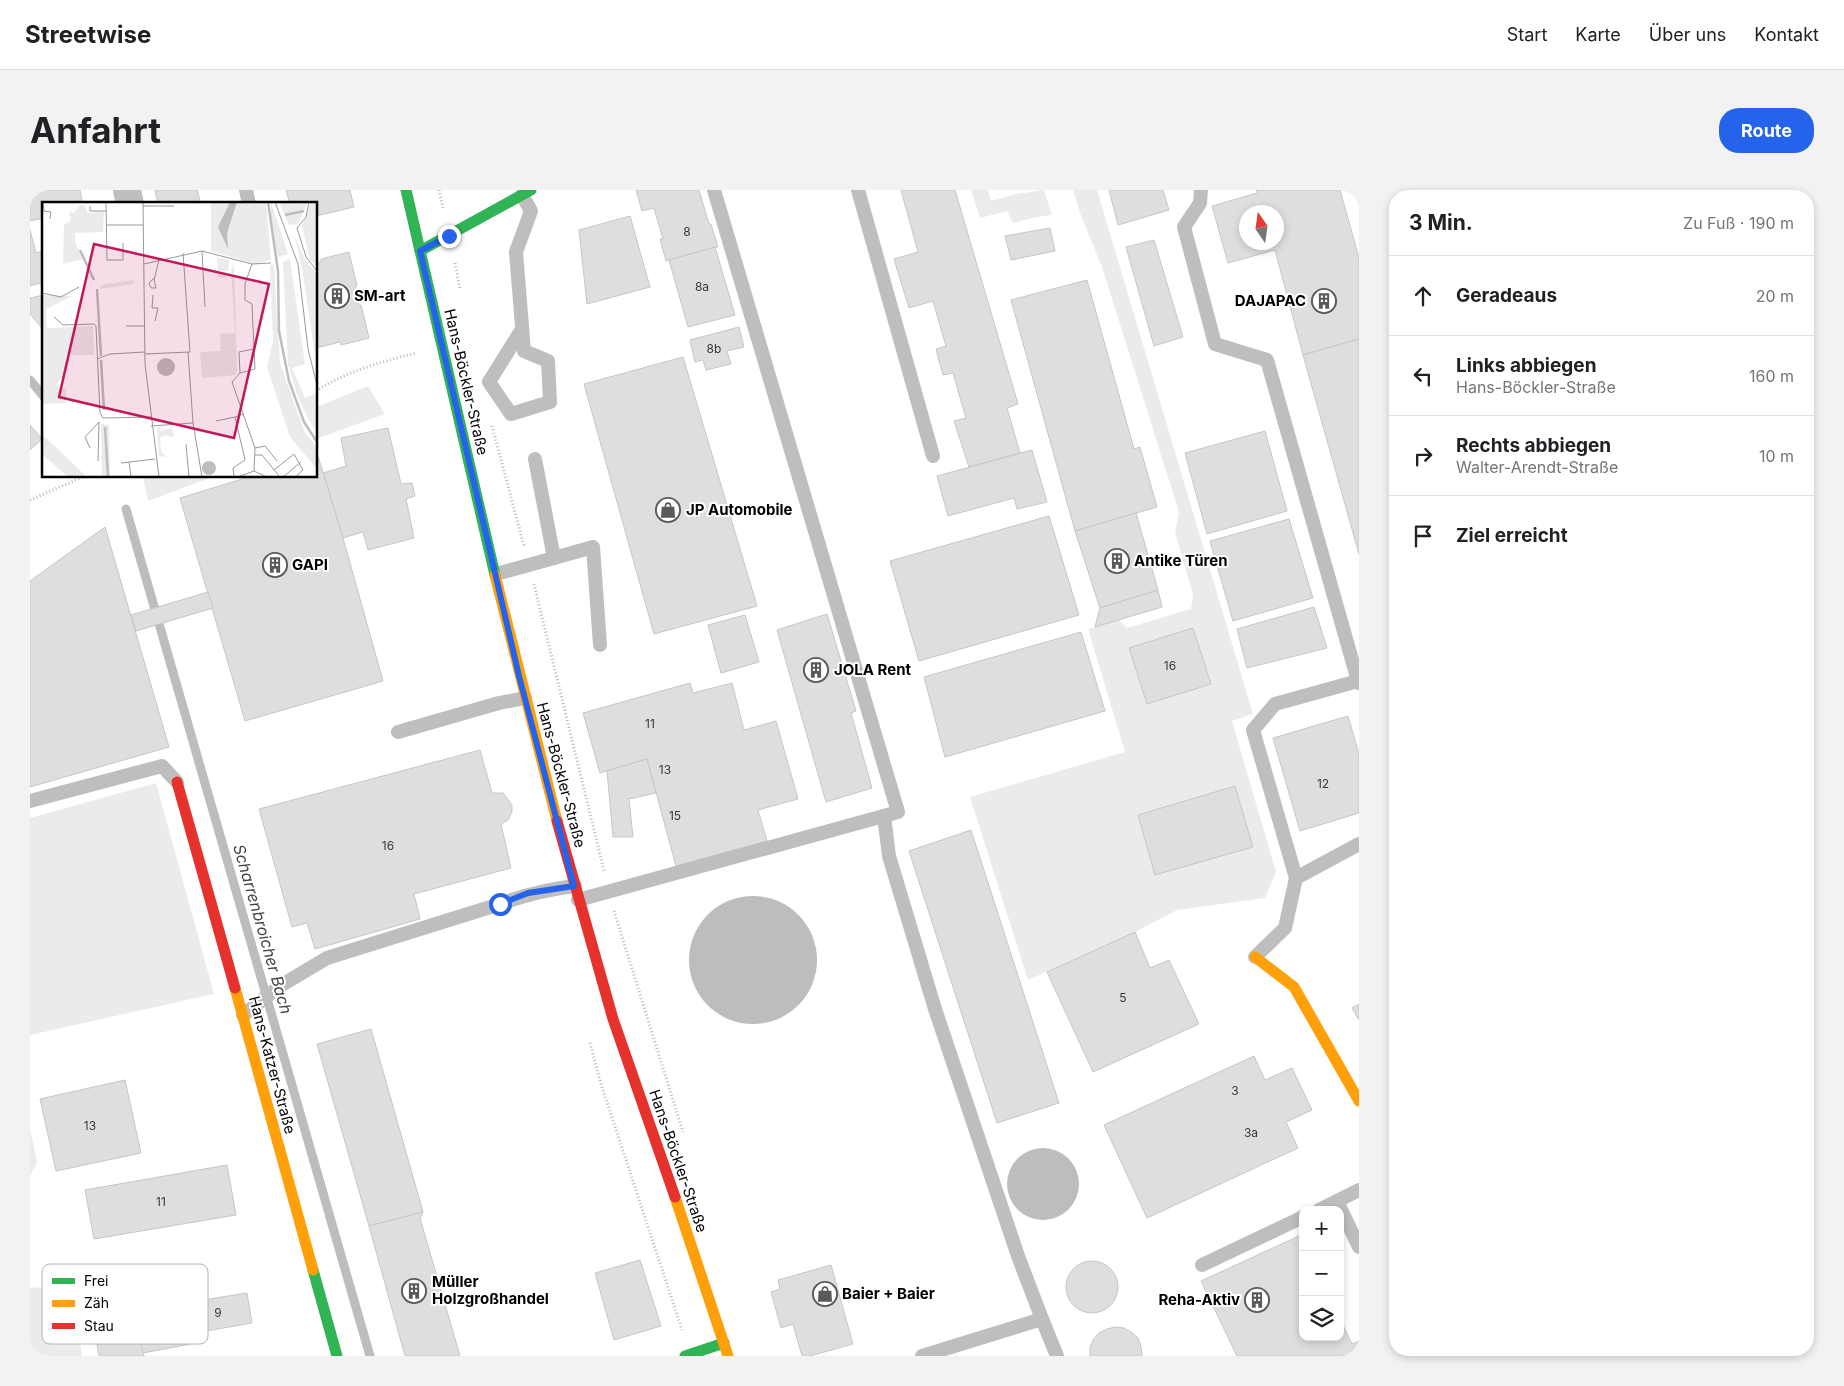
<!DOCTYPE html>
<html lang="de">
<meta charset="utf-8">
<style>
body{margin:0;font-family:Inter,sans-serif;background:#f2f2f2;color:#202124}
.controls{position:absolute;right:15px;bottom:15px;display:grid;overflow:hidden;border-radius:10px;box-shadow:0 2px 8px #0003}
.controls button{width:45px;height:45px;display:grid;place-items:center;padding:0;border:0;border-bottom:1px solid #e0e0e0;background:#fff;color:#202124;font:25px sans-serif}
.compass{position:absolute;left:1209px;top:15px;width:45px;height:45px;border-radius:50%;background:#fff;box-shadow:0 2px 8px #0003;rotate:347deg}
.stop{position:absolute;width:15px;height:15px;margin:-11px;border:4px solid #2563eb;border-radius:50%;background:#fff}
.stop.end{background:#2563eb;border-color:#fff;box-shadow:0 1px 5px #0008}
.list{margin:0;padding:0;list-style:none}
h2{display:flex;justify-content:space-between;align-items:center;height:65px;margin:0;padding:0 20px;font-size:21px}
h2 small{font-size:16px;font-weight:400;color:#757577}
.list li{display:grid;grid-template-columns:32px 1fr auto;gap:15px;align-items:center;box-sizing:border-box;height:80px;padding:0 20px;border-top:1px solid #e0e0e0}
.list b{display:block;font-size:19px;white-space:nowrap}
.list p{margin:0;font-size:16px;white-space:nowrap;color:#757577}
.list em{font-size:16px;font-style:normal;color:#757577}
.icon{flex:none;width:28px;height:28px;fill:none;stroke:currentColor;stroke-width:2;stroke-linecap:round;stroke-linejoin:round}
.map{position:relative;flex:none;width:1329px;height:1166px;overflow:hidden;border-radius:20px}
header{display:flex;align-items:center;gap:30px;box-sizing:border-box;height:70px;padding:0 25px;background:#fff;border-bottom:1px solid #e0e0e0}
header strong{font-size:24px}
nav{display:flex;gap:28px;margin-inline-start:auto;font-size:18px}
.intro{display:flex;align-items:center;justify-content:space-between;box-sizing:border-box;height:120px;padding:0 30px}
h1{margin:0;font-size:35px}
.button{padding:12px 22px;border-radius:20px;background:#2563eb;color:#fff;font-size:18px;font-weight:700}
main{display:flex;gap:30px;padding:0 30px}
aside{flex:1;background:#fff;border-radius:20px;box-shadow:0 2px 8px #0003}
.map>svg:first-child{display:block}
.green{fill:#ebebeb}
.water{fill:#bdbdbd}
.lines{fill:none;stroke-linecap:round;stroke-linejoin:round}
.stream{stroke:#bdbdbd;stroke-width:9}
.building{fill:#dedede;stroke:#c6c6c6;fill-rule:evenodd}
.path{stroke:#b9b9b9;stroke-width:3;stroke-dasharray:1 2.5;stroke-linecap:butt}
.lane{stroke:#bebebe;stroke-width:14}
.street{stroke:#bebebe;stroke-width:28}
.fast{stroke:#30b455;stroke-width:11}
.slow{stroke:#ff9f0a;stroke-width:11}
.jam{stroke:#e5322d;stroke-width:11}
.route{stroke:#2563eb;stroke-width:6}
.labels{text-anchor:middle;stroke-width:4;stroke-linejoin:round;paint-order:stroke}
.number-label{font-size:12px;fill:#383838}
.poi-label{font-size:15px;font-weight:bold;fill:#000;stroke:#fff;text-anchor:start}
.street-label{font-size:15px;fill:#000;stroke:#fff}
.water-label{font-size:16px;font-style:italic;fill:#424242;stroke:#fff}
.inset-river{fill:none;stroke:#bdbdbd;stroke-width:2.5}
.inset-road{fill:none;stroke:#999;stroke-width:1}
.view{fill:#c2185b;fill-opacity:0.15;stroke:#c2185b;stroke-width:2.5}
.inset-edge{fill:none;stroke:#000;stroke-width:2.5}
.key{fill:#fff;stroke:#b2b2b2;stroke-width:1}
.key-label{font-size:14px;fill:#000}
</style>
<header>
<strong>Streetwise</strong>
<nav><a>Start</a><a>Karte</a><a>Über uns</a><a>Kontakt</a></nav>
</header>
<div class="intro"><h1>Anfahrt</h1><a class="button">Route</a></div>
<main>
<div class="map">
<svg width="1329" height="1166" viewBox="0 0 1329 1166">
<rect width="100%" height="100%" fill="#fff"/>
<g class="green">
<path d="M941 0H958L961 11 986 4 1014 0 1022 25 1006 27 983 33 977 21 950 28Z"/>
<path d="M1043 0H1067L1223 524 1202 531 1246 682 1235 708 1147 720 1105 742 998 790 940 607 1095 562 1058 439 1089 430 1097 438 1161 419 1163 404 1145 343 1149 322 1072 77 1050 23Z"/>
<path d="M338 196 355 224 286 249V217Z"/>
<path d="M113 286H185L118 311Z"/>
<path d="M126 593 184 804 0 845V628Z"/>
<path d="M0 939 7 972 0 986Z"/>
<path d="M41 1095 52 1166H0V1098Z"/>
</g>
<g class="water">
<circle cx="723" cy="770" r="64"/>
<circle cx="1013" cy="994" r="36"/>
</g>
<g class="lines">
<g class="stream">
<path d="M0 190 14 207"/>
<path d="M96 319 340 1166"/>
</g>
</g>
<g class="building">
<path d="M0 0H50L53 14H14V28L0 31Z"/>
<path d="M125 0H167L171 14H128Z"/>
<path d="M256 0H320L324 17 286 26V14H260Z"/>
<path d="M606 0H669L679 34H681L688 57 636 71 630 49H633L624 18 612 21Z"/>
<path d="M871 0H925L988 214 977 218 990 263 939 277 924 231 936 228 923 183 913 185 906 159 916 156 903 111 879 118 864 69 888 62Z"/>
<path d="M1079 0H1133L1139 20 1088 35Z"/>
<path d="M1226 0H1310L1329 68V149L1273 165 1245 60 1198 73 1182 16 1227 3ZM1216 22H1246V52H1216Z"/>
<path d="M600 26 620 97 557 114 549 40Z"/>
<path d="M1020 38 1025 61 981 70 975 46Z"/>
<path d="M0 40 6 63 14 61V92L0 96Z"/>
<path d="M1124 50 1153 147 1124 156 1096 57Z"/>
<path d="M685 57 705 125 658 137 639 70Z"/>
<path d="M319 62 327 96 325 97 329 115H331L339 148 311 155 310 152 286 158V73L291 72V69Z"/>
<path d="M1057 90 1104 259 1110 257 1127 317 1045 341 981 110Z"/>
<path d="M14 105V136L12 138 0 124V108Z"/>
<path d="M709 137 714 157 697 161 701 174 676 180 673 170 665 172 660 150Z"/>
<path d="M1329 149V364L1273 165Z"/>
<path d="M653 167 727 416 624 444 554 194Z"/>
<path d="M0 235 12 249 0 260Z"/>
<path d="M358 238 371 294 382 293 385 306 376 309 384 348 338 360 333 342 313 348 293 283 316 276 311 248Z"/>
<path d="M1235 241 1257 321 1177 344 1155 263Z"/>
<path d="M1002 260 1017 312 987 319 984 308 918 326 907 286Z"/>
<path d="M286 266H288L313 348 353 491 215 531 150 308 222 286H286Z"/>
<path d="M1106 323 1128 400 1070 418 1045 341Z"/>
<path d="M1019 326 1049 425 889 471 860 371Z"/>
<path d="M1259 329 1283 408 1203 431 1180 351Z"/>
<path d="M75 337 139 557 0 597V391Z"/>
<path d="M1128 400 1132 417 1065 437 1070 418Z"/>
<path d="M178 402 183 418 106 441 101 425Z"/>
<path d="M1284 417 1297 458 1217 478 1207 439Z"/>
<path d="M797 424 826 521 821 523 842 598 796 612 747 440Z"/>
<path d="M715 425 729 472 691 483 678 435Z"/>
<path d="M1163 438 1181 494 1117 514 1099 458Z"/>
<path d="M1051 442 1075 521 915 567 894 487Z"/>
<path d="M660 493 663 503 702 493 714 540 746 531 768 609 728 620 737 651 646 676 617 569 570 583 553 523Z"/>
<path d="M1318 526 1329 564V623L1270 641 1243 548Z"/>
<path d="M450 560 462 603H473L482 615V622L478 630 471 634 481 678 384 704 390 729 285 759 277 733 262 737 229 619Z"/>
<path d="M617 569 626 603 599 609 603 647H583L577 581Z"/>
<path d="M1205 596 1223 657 1125 685 1108 625Z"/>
<path d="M941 640 1029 913 967 933 879 661Z"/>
<path d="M1105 742 1120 778 1139 770 1169 834 1063 882 1017 782Z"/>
<path d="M1329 814V830L1322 818Z"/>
<path d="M341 839 393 1022 339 1036 287 854Z"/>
<path d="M1224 866 1235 890 1262 878 1282 920 1256 932 1268 958 1117 1028 1074 935Z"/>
<path d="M95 890 111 963 26 981 10 909Z"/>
<path d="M197 975 206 1025 64 1049 55 1000Z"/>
<path d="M393 1022 390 1028 430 1166H375L339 1036Z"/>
<path d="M1271 1045 1273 1049V1147H1310V1129L1322 1154 1329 1151V1166H1207L1171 1091Z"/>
<path d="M610 1070 631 1136 584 1150 565 1083Z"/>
<circle cx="1062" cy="1097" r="26"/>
<path d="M801 1075 823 1154 780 1166H772L763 1134 751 1138 741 1102 750 1099 748 1090Z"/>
<path d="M78 1082 81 1100 101 1096 114 1166H69L55 1086Z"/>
<path d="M217 1103 222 1133 159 1144 154 1113Z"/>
<path d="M154 1113 161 1154 113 1163 106 1122Z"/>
<path d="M1085 1137 1094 1138 1101 1142 1108 1148 1111 1156 1112 1166H1060V1158L1063 1150 1069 1143 1077 1139Z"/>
</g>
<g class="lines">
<g class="path">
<path d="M409 0 413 18"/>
<path d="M425 73 430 99"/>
<path d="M286 201C317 181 351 172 386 163"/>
<path d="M462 236 494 356"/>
<path d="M0 310 55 286"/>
<path d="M504 394 574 681"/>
<path d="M584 721 653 942"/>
<path d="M560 853 571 894 652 1140"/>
</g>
<g class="lane">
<path d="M216 0 219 14"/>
<path d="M828 0 903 266"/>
<path d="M1171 0 1170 13 1154 37 1185 154 1237 170 1328 491"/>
<path d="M492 5 501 21 486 62 494 161 518 171 520 212 481 224 459 192 492 139"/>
<path d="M505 269 524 368 563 357 570 455"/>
<path d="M466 384 524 368"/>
<path d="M368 542 469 513 495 508"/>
<path d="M0 611 132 576 147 592"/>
<path d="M854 626 859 666 905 819 988 1066 1012 1129 892 1166"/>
<path d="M1266 688 1329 654"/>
<path d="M548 710 868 622 684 0"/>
<path d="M1225 767 1255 738 1266 688 1223 540 1245 514 1328 491 1329 493"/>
<path d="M213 825 250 796 297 768 470 714C495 705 518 699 545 696"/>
<path d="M1329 1000 1307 1011 1329 1057"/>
<path d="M1289 1020 1307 1011"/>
<path d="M1172 1075 1273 1027"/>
<path d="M1012 1129 1027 1166"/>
</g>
<path class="street" d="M97 0 100 14"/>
<g class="fast">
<path d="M376 0 465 385"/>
<path d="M390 61 501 0"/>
<path d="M283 1080 307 1166"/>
<path d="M655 1166 694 1153"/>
</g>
<g class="slow">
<path d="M465 385 527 631"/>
<path d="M1225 767 1264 797 1329 911"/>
<path d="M205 798 283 1080"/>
<path d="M645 1007 698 1166"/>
</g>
<g class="jam">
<path d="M147 592 205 798"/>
<path d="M527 631 583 829 645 1007"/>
</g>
</g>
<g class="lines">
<path class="route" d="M419 46 390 61 489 486 544 696 498 703 470 714"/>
</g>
<defs>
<symbol id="building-ring" viewBox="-11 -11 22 22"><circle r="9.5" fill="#fff" stroke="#595959" stroke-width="1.5"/><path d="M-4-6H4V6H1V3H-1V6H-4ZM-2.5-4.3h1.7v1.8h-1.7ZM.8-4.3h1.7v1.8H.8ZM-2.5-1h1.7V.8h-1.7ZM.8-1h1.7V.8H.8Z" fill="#595959"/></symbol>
<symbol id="shop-ring" viewBox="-11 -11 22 22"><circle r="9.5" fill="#fff" stroke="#595959" stroke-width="1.5"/><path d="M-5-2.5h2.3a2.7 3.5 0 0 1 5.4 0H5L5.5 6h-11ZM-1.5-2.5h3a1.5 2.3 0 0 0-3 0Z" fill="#595959"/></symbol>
</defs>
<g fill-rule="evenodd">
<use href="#building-ring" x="293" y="92" width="28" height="28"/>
<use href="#building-ring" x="1280" y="97" width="28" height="28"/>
<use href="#shop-ring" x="624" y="306" width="28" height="28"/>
<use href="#building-ring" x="1073" y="357" width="28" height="28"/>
<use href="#building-ring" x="231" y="361" width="28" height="28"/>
<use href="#building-ring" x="772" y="466" width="28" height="28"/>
<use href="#building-ring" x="370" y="1087" width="28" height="28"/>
<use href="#shop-ring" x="781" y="1090" width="28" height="28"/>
<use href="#building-ring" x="1213" y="1096" width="28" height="28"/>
</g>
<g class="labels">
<g class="number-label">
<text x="657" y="46">8</text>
<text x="672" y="101">8a</text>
<text x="684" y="163">8b</text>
<text x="1140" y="480">16</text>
<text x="620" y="538">11</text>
<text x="635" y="584">13</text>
<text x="1293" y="598">12</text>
<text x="645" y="630">15</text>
<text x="358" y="660">16</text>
<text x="1093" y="812">5</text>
<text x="1205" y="905">3</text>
<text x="60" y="940">13</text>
<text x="1221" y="947">3a</text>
<text x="131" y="1016">11</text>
<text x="188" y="1127">9</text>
</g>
<g class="poi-label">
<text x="324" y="111">SM-art</text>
<text x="1276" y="116" text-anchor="end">DAJAPAC</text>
<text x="656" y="325">JP Automobile</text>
<text x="1104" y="376">Antike Türen</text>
<text x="262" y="380">GAPI</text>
<text x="804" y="485">JOLA Rent</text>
<text x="402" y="1097">Müller<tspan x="402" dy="17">Holzgroßhandel</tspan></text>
<text x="812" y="1109">Baier + Baier</text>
<text x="1210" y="1115" text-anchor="end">Reha-Aktiv</text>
</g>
<g class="street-label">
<text transform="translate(436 192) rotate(77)" y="5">Hans-Böckler-Straße</text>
<text transform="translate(531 585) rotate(75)" y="5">Hans-Böckler-Straße</text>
<text transform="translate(242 875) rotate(75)" y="5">Hans-Katzer-Straße</text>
<text transform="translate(648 971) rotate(71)" y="5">Hans-Böckler-Straße</text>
</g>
<g class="water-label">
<text transform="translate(233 739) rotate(74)" y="6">Scharrenbroicher Bach</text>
</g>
</g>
<g transform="translate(12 12)">
<rect width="275" height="275" fill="#fff"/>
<path d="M169 0H224L229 58 213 62 169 49ZM229 0 246 52 236 55 229 23ZM237 0H266L256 22 247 23ZM269 0H275V64L268 58 260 24ZM38 3H42L46 11 62 10 61 30 33 31V40L41 57 21 62 22 23 29 18 27 9 32 11ZM252 33 264 60 275 70V168L260 65ZM175 55 187 58 186 69H178L186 76 176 75ZM248 57 263 162 250 166 263 196 274 192 275 196V233L257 198 246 162 241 60ZM192 60 195 170 193 173 160 176 158 150 179 149 178 132 193 131 189 68ZM228 63H232L238 161 263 231 275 245 274 266 248 235 225 165 231 139ZM91 78 92 82 58 87 59 83ZM1 93 30 94 4 107 5 126 51 124 52 153H24V170L14 183 24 187V201L0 202ZM59 222 67 223 68 275H60ZM118 225V229L130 226 132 235 123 233 118 236 119 250 125 255 117 254 115 226ZM0 232 45 275H26L0 252Z" fill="#ebebeb"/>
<path d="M188 0H195L185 31 186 47 176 25ZM115 165a9 9 0 1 1 18 0a9 9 0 1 1-18 0ZM160 266a7 7 0 1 1 14 0a7 7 0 1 1-14 0Z" fill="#bdbdbd"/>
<path class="inset-river" d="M226 0 236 69 237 129 247 179 262 220 275 240M243 13 262 9M38 48 52 78M55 87 59 154M59 158 62 208M63 225 66 275"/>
<path class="inset-road" d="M1 0 2 9 9 10 8 17M64 0 65 58H81V41M101 0 103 162 117 275M233 0 256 62 266 147 275 183M48 4V9H64M101 4H132M65 23H101M255 26 264 55 275 69M255 26 264 15 267 0M160 49 163 105M102 62 160 49 210 62 229 61M210 62 203 82V98L210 102 212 147M113 75 107 81 109 86H114L112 78 117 58M0 91 19 95 37 85M111 93 110 106H116L113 119M12 115 21 123 52 122 54 124 58 211 61 216 109 215M84 124H102M103 152 148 150 141 51M55 157 68 152 103 150M198 171 197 150 212 147 213 167 198 171 190 180 213 246 212 269M174 219 193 215M151 221 160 275M109 224 151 221 146 150M144 242 147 275M48 246 43 235 57 220M213 246 223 244 235 259M213 253H220L238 275M56 259 57 220M87 260 89 275M79 261 113 257M232 268 252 252 261 268 253 275M192 275 191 266 203 258 193 215 202 212M196 275 212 269 225 275M241 275 259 260"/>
<path class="view" d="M52 42 227 82 192 236 17 195Z"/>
<rect width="275" height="275" class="inset-edge"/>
</g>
<rect x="12" y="1074" width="166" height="80" rx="8" class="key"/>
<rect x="22" y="1088" width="23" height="6" fill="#30b455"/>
<rect x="22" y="1110" width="23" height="7" fill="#ff9f0a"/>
<rect x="22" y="1133" width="23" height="6" fill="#e5322d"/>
<g class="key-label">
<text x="54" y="1096">Frei</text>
<text x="54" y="1118">Zäh</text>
<text x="54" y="1141">Stau</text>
</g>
</svg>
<div class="controls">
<button>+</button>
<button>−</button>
<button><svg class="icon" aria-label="layers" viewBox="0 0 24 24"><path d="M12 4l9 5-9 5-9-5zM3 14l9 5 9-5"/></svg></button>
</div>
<svg class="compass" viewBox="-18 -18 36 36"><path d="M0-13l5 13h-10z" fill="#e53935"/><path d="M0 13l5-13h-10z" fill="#757577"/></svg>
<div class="stop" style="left:470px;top:714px"></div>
<div class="stop end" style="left:419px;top:46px"></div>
</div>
<aside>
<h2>3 Min.<small>Zu Fuß · 190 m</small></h2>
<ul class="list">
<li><svg class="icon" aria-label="ahead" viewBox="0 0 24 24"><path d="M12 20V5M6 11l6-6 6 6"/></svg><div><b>Geradeaus</b></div><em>20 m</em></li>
<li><svg class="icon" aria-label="left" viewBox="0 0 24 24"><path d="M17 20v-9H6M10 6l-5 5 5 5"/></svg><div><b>Links abbiegen</b><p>Hans-Böckler-Straße</p></div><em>160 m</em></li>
<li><svg class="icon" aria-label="right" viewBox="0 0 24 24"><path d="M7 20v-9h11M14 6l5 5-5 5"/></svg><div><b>Rechts abbiegen</b><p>Walter-Arendt-Straße</p></div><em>10 m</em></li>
<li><svg class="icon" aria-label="arrive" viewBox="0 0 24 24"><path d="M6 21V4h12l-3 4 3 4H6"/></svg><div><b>Ziel erreicht</b></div></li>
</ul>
</aside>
</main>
